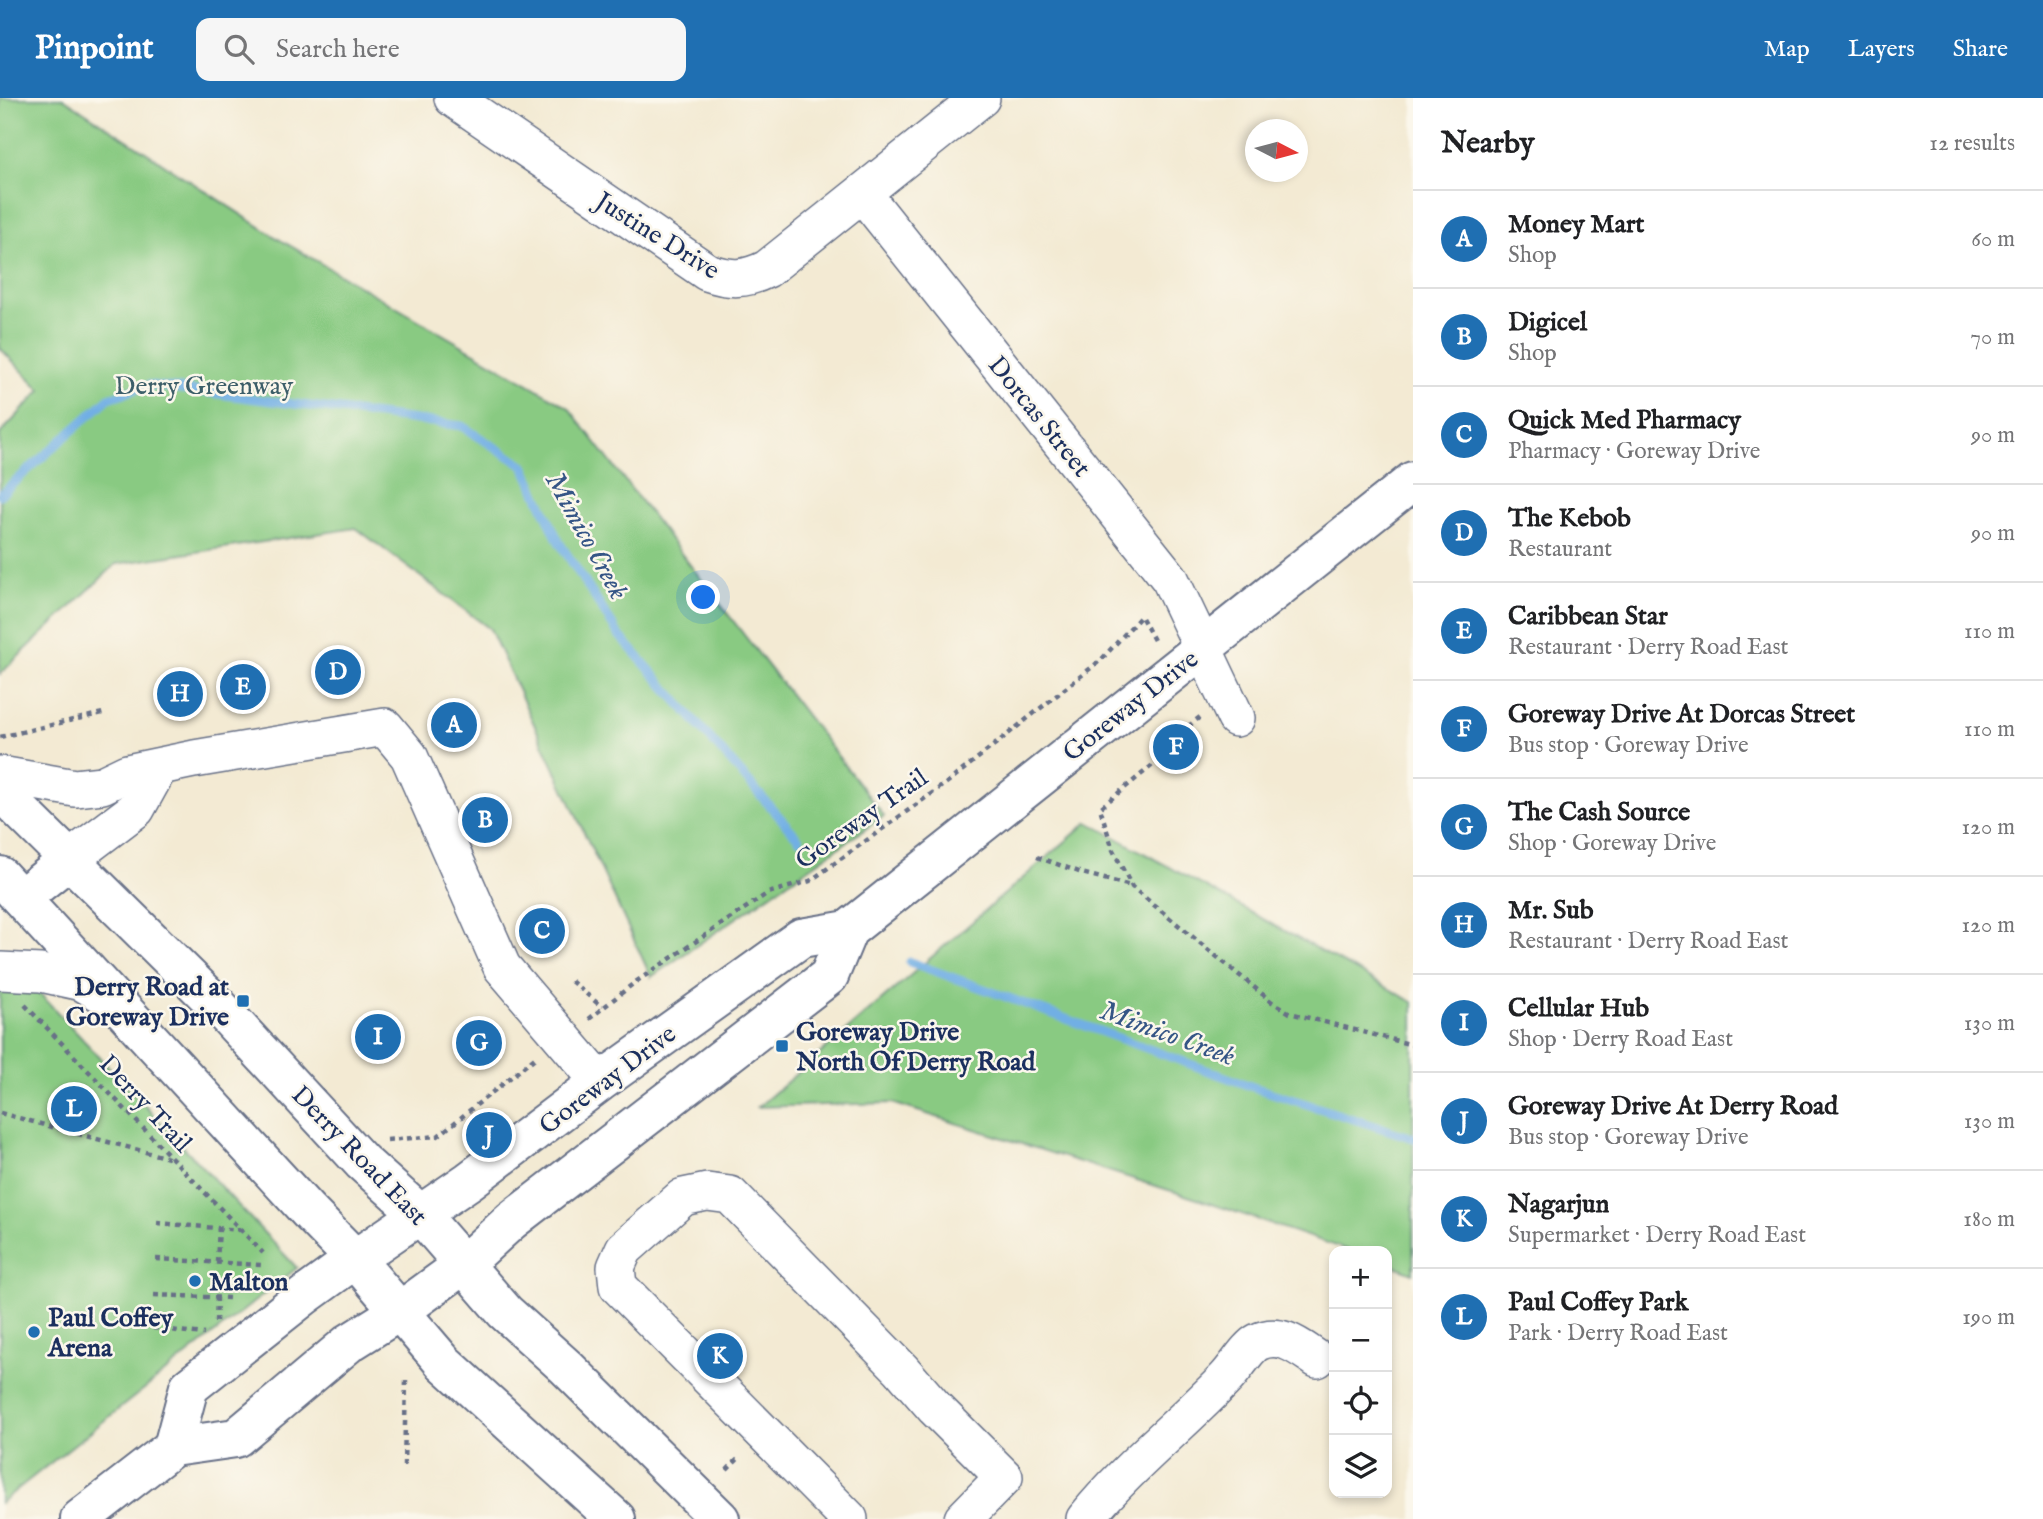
<!DOCTYPE html>
<meta charset="utf-8">
<style>
body{margin:0;font-family:"IM FELL English",serif;background:#f6f6f6;color:#202124}
.controls{position:absolute;right:21px;bottom:21px;display:grid;overflow:hidden;border-radius:14px;box-shadow:0 4px 10px #0003}
.controls button{width:63px;height:63px;display:grid;place-items:center;padding:0;border:0;border-bottom:2px solid #e0e0e0;background:#fff;color:#202124;font:35px sans-serif}
.compass{position:absolute;left:1245px;top:21px;width:63px;height:63px;border-radius:50%;background:#fff;box-shadow:0 4px 10px #0003;rotate:96deg}
.you{position:absolute;left:704px;top:500px;width:24px;height:24px;margin:-18px;border:5px solid #fff;border-radius:50%;background:#1a73e8;box-shadow:0 0 0 10px #1a73e833}
.badge{display:grid;place-items:center;width:46px;height:46px;border-radius:50%;background:#1f6fb2;color:#fff;font-size:23px;font-weight:700}
.pin{position:absolute;translate:-50% -50%;border:4px solid #fff;box-shadow:0 2px 7px #0006}
.list{margin:0;padding:0;list-style:none}
h2{display:flex;justify-content:space-between;align-items:center;height:91px;margin:0;padding:0 28px;font-size:30px}
h2 small{font-size:23px;font-weight:400;color:#757577}
.list li{display:grid;grid-template-columns:46px 1fr auto;gap:21px;align-items:center;box-sizing:border-box;height:98px;padding:0 28px;border-top:2px solid #e0e0e0}
.list b{display:block;font-size:26px;white-space:nowrap}
.list p{margin:0;font-size:23px;white-space:nowrap;color:#757577}
.list em{font-size:23px;font-style:normal;color:#757577}
.icon{flex:none;width:38px;height:38px;fill:none;stroke:currentColor;stroke-width:2;stroke-linecap:round;stroke-linejoin:round}
.map{position:relative;flex:none;width:1413px;height:1421px;overflow:hidden}
header{display:flex;align-items:center;gap:42px;box-sizing:border-box;height:98px;padding:0 35px;background:#1f6fb2;color:#fff}
header strong{font-size:33px}
nav{display:flex;gap:38px;margin-inline-start:auto;font-size:24px}
.search{width:490px;height:63px;background:#f6f6f6;display:flex;align-items:center;gap:18px;box-sizing:border-box;padding:0 24px;border-radius:14px;color:#757577;font-size:26px}
main{display:flex}
aside{flex:1;background:#fff}
.map>svg:first-child{display:block}
.green{fill:#89ca82;stroke:#527c70;stroke-width:2}
.lines{fill:none;stroke-linecap:round;stroke-linejoin:round}
.stream{stroke:#71afe4;stroke-width:9}
.minor-casing{stroke:#677087;stroke-width:40}
.major-casing{stroke:#677087;stroke-width:42}
.path{stroke:#677087;stroke-width:4.5;stroke-dasharray:5 5;stroke-linecap:butt}
.minor{stroke:#fff;stroke-width:37}
.major{stroke:#fff;stroke-width:38}
.poi-dot{fill:#1f6fb2;stroke:#fbf7ec;stroke-width:2.5}
.labels{text-anchor:middle;stroke-width:5;stroke-linejoin:round;paint-order:stroke}
.street-label{font-size:26px;fill:#1b2f5e;stroke:#fbf7ec}
.park-label{font-size:26px;fill:#3c5e69;stroke:#fbf7ec}
.poi-label{font-size:26px;font-weight:bold;fill:#1b2f5e;stroke:#fbf7ec;text-anchor:start}
.water-label{font-size:28px;font-style:italic;fill:#355586;stroke:#fbf7ec}
</style>
<header>
<strong>Pinpoint</strong>
<div class="search"><svg class="icon" aria-label="search" viewBox="0 0 24 24"><circle cx="10" cy="10" r="6"/><path d="M15 15l6 6"/></svg>Search here</div>
<nav><a>Map</a><a>Layers</a><a>Share</a></nav>
</header>
<main>
<div class="map">
<svg width="1413" height="1421" viewBox="0 0 1413 1421">
<rect width="100%" height="100%" fill="#fbf7ec"/>
<filter id="ink" filterUnits="userSpaceOnUse"><feTurbulence type="fractalNoise" baseFrequency=".0143" numOctaves="2"/><feDisplacementMap in="SourceGraphic" scale="14" xChannelSelector="R" yChannelSelector="G"/><feConvolveMatrix kernelMatrix="1 2 1 2 8 2 1 2 1" color-interpolation-filters="sRGB"/></filter>
<filter id="wash" filterUnits="userSpaceOnUse"><feTurbulence type="fractalNoise" baseFrequency=".00686" numOctaves="4" result="noise"/><feDisplacementMap in="SourceGraphic" scale="28" xChannelSelector="R" yChannelSelector="G"/><feGaussianBlur stdDeviation="1.57" result="paint"/><feColorMatrix in="noise" values="0 0 0 0 0 0 0 0 0 0 0 0 0 0 0 0 0 1.4 0 .05"/><feComposite in="paint" operator="in"/></filter>
<g filter="url(#wash)">
<rect width="100%" height="100%" fill="#f3ead3"/>
<g class="green">
<path d="M0 0H63L277 140 568 309 884 718 651 879 490 531 356 430 116 466 0 576V336L41 292 0 250Z"/>
<path d="M1088 724 1413 904V1175L1387 1165V1153H1351L1194 1100 892 1005 758 1009Z"/>
<path d="M0 853 297 1170 0 1405Z"/>
</g>
<g class="lines">
<g class="stream">
<path d="M0 397 109 300 149 287 462 328 524 368 559 444 619 537 799 741"/>
<path d="M910 864 1253 989 1413 1040"/>
</g>
</g>
</g>
<g filter="url(#ink)">
<g class="lines">
<defs>
<g id="minor">
<path d="M453 0 707 174C730 182 745 182 767 171L981 0"/>
<path d="M863 96 1170 481 1236 620"/>
<path d="M0 677 75 690 102 687 127 675 194 661 385 629 409 658 502 869 600 984"/>
<path d="M70 761 136 711 158 671"/>
<path d="M0 873 41 875 82 884 112 902"/>
<path d="M849 1421 618 1188 616 1169 624 1151 683 1099 707 1094 730 1097 901 1271 935 1310 1004 1379 963 1421"/>
<path d="M1085 1421C1127 1369 1180 1328 1226 1280 1235 1271 1248 1249 1258 1244 1280 1233 1299 1249 1317 1261"/>
</g>
<g id="major">
<path d="M0 693 219 909 362 1064 420 1116 505 1214 566 1269 720 1421"/>
<path d="M0 778 308 1113 355 1161 443 1264 616 1421"/>
<path d="M21 800 70 761"/>
<path d="M173 1349 189 1289 304 1198 355 1161 469 1083 600 984 801 840 848 832"/>
<path d="M80 1421 173 1349 236 1340 349 1245 400 1213 463 1167 511 1123 829 878 848 832 1413 383"/>
</g>
</defs>
<use href="#minor" class="minor-casing"/>
<use href="#major" class="major-casing"/>
<g class="path">
<path d="M1200 619 1175 639 1170 653 1100 710 1113 752 1132 789 1272 904 1290 915 1413 947"/>
<path d="M0 639 103 615"/>
<path d="M1037 759 1082 775 1131 788"/>
<path d="M571 883 602 909"/>
<path d="M25 907 263 1155"/>
<path d="M589 921 634 885 768 795 810 783 949 683 1101 562 1141 518 1156 546"/>
<path d="M0 1015 168 1060"/>
<path d="M387 1042 438 1038 536 959"/>
<path d="M157 1125 240 1132"/>
<path d="M156 1161 261 1167"/>
<path d="M217 1164 219 1130"/>
<path d="M154 1197 232 1200"/>
<path d="M216 1224 217 1200"/>
<path d="M153 1230 204 1236"/>
<path d="M404 1368 406 1283"/>
<path d="M727 1372 741 1358"/>
</g>
<use href="#minor" class="minor"/>
<use href="#major" class="major"/>
</g>
</g>
<g class="poi-dot">
<rect x="236" y="896" width="14" height="14" rx="3.5"/>
<rect x="775" y="941" width="14" height="14" rx="3.5"/>
<circle cx="195" cy="1183" r="7"/>
<circle cx="34" cy="1234" r="7"/>
</g>
<g class="labels">
<g class="street-label">
<text transform="translate(658 137) rotate(32)" y="9">Justine Drive</text>
<text transform="translate(1040 318) rotate(51)" y="9">Dorcas Street</text>
<text transform="translate(1130 607) rotate(-38)" y="9">Goreway Drive</text>
<text transform="translate(861 720) rotate(-35)" y="9">Goreway Trail</text>
<text transform="translate(607 981) rotate(-37)" y="9">Goreway Drive</text>
<text transform="translate(146 1005) rotate(47)" y="9">Derry Trail</text>
<text transform="translate(360 1057) rotate(46)" y="9">Derry Road East</text>
</g>
<g class="park-label">
<text x="204" y="296">Derry Greenway</text>
</g>
<g class="poi-label">
<text x="229" y="897" text-anchor="end">Derry Road at<tspan x="229" dy="30">Goreway Drive</tspan></text>
<text x="796" y="942">Goreway Drive<tspan x="796" dy="30">North Of Derry Road</tspan></text>
<text x="209" y="1192">Malton</text>
<text x="48" y="1228">Paul Coffey<tspan x="48" dy="30">Arena</tspan></text>
</g>
<g class="water-label">
<text transform="translate(588 437) rotate(61)" y="10">Mimico Creek</text>
<text transform="translate(1168 934) rotate(20)" y="10">Mimico Creek</text>
</g>
</g>
</svg>
<div class="controls">
<button>+</button>
<button>−</button>
<button><svg class="icon" aria-label="locate" viewBox="0 0 24 24"><circle cx="12" cy="12" r="6"/><path d="M12 2v4M12 18v4M2 12h4M18 12h4"/></svg></button>
<button><svg class="icon" aria-label="layers" viewBox="0 0 24 24"><path d="M12 4l9 5-9 5-9-5zM3 14l9 5 9-5"/></svg></button>
</div>
<svg class="compass" viewBox="-18 -18 36 36"><path d="M0-13l5 13h-10z" fill="#e53935"/><path d="M0 13l5-13h-10z" fill="#757577"/></svg>
<div class="you"></div>
<div class="pin badge" style="left:454px;top:627px">A</div>
<div class="pin badge" style="left:485px;top:722px">B</div>
<div class="pin badge" style="left:542px;top:833px">C</div>
<div class="pin badge" style="left:338px;top:574px">D</div>
<div class="pin badge" style="left:243px;top:589px">E</div>
<div class="pin badge" style="left:1176px;top:649px">F</div>
<div class="pin badge" style="left:479px;top:945px">G</div>
<div class="pin badge" style="left:180px;top:596px">H</div>
<div class="pin badge" style="left:378px;top:939px">I</div>
<div class="pin badge" style="left:489px;top:1037px">J</div>
<div class="pin badge" style="left:720px;top:1258px">K</div>
<div class="pin badge" style="left:74px;top:1011px">L</div>
</div>
<aside>
<h2>Nearby<small>12 results</small></h2>
<ul class="list">
<li><span class="badge">A</span><div><b>Money Mart</b><p>Shop</p></div><em>60 m</em></li>
<li><span class="badge">B</span><div><b>Digicel</b><p>Shop</p></div><em>70 m</em></li>
<li><span class="badge">C</span><div><b>Quick Med Pharmacy</b><p>Pharmacy · Goreway Drive</p></div><em>90 m</em></li>
<li><span class="badge">D</span><div><b>The Kebob</b><p>Restaurant</p></div><em>90 m</em></li>
<li><span class="badge">E</span><div><b>Caribbean Star</b><p>Restaurant · Derry Road East</p></div><em>110 m</em></li>
<li><span class="badge">F</span><div><b>Goreway Drive At Dorcas Street</b><p>Bus stop · Goreway Drive</p></div><em>110 m</em></li>
<li><span class="badge">G</span><div><b>The Cash Source</b><p>Shop · Goreway Drive</p></div><em>120 m</em></li>
<li><span class="badge">H</span><div><b>Mr. Sub</b><p>Restaurant · Derry Road East</p></div><em>120 m</em></li>
<li><span class="badge">I</span><div><b>Cellular Hub</b><p>Shop · Derry Road East</p></div><em>130 m</em></li>
<li><span class="badge">J</span><div><b>Goreway Drive At Derry Road</b><p>Bus stop · Goreway Drive</p></div><em>130 m</em></li>
<li><span class="badge">K</span><div><b>Nagarjun</b><p>Supermarket · Derry Road East</p></div><em>180 m</em></li>
<li><span class="badge">L</span><div><b>Paul Coffey Park</b><p>Park · Derry Road East</p></div><em>190 m</em></li>
</ul>
</aside>
</main>
